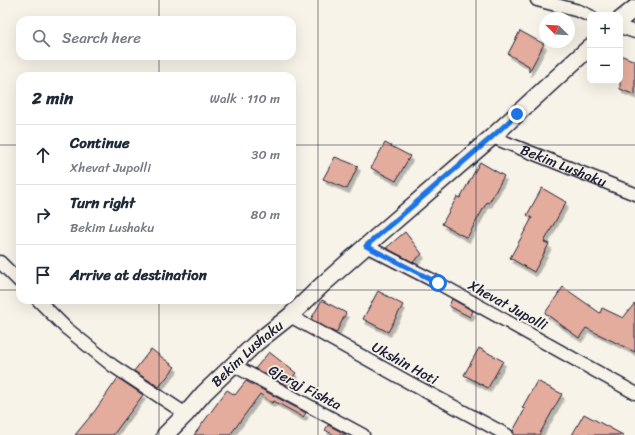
<!DOCTYPE html>
<meta charset="utf-8">
<style>
body{margin:0;font-family:Sriracha,sans-serif;background:#f2f2f3;color:#1f2937}
.controls{position:absolute;right:12px;top:12px;display:grid;overflow:hidden;border-radius:8px;box-shadow:0 4px 16px #0002}
.controls button{width:36px;height:36px;display:grid;place-items:center;padding:0;border:0;border-bottom:1px solid #e0e1e3;background:#fff;color:#1f2937;font:20px sans-serif}
.compass{position:absolute;left:539px;top:12px;width:36px;height:36px;border-radius:50%;background:#fff;box-shadow:0 4px 16px #0002;rotate:294deg}
.stop{position:absolute;width:12px;height:12px;margin:-9px;border:3px solid #1a73e8;border-radius:50%;background:#fff}
.stop.end{background:#1a73e8;border-color:#fff;box-shadow:0 1px 4px #0008}
.list{margin:0;padding:0;list-style:none}
h2{display:flex;justify-content:space-between;align-items:center;height:52px;margin:0;padding:0 16px;font-size:17px}
h2 small{font-size:13px;font-weight:400;color:#747a83}
.list li{display:grid;grid-template-columns:26px 1fr auto;gap:12px;align-items:center;box-sizing:border-box;height:60px;padding:0 16px;border-top:1px solid #e0e1e3}
.list b{display:block;font-size:15px;white-space:nowrap}
.list p{margin:0;font-size:13px;white-space:nowrap;color:#747a83}
.list em{font-size:13px;font-style:normal;color:#747a83}
.icon{flex:none;width:22px;height:22px;fill:none;stroke:currentColor;stroke-width:2;stroke-linecap:round;stroke-linejoin:round}
.map{position:relative;flex:none;width:635px;height:435px;overflow:hidden}
.search{position:absolute;background:#fff;box-shadow:0 4px 16px #0002;left:16px;top:16px;width:280px;height:44px;display:flex;align-items:center;gap:10px;box-sizing:border-box;padding:0 14px;border-radius:12px;color:#747a83;font-size:15px}
.panel{position:absolute;background:#fff;box-shadow:0 4px 16px #0002;left:16px;top:72px;width:280px;height:232px;border-radius:12px}
.map>svg:first-child{display:block}
.building{fill:#e4ac9d;stroke:#22223b;filter:url(#shadow)}
.lines{fill:none;stroke-linecap:round;stroke-linejoin:round}
.minor-casing{stroke:#22223b;stroke-width:15}
.tertiary-casing{stroke:#22223b;stroke-width:19}
.minor{stroke:#f7f3e8;stroke-width:12}
.tertiary{stroke:#f7f3e8;stroke-width:16}
.route{stroke:#1a73e8;stroke-width:5}
.grid{fill:none;stroke:#22223b;stroke-width:1;stroke-opacity:0.55}
.labels{text-anchor:middle;stroke-width:3.5;stroke-linejoin:round;paint-order:stroke}
.street-label{font-size:14px;fill:#22223b;stroke:#f7f3e8}
</style>
<div class="map">
<svg width="635" height="435" viewBox="0 0 635 435">
<defs>
<filter id="shadow"><feDropShadow dx="2.5" dy="4.5" stdDeviation="0" flood-color="#0004"/></filter>
</defs>
<rect width="100%" height="100%" fill="#f7f3e8"/>
<filter id="ink" filterUnits="userSpaceOnUse"><feTurbulence type="fractalNoise" baseFrequency=".025" numOctaves="2"/><feDisplacementMap in="SourceGraphic" scale="8" xChannelSelector="R" yChannelSelector="G"/><feConvolveMatrix kernelMatrix="1 2 1 2 8 2 1 2 1" color-interpolation-filters="sRGB"/></filter>
<g filter="url(#ink)">
<g class="building">
<path d="M520 31 544 44 529 72V66L508 54Z"/>
<path d="M620 55 635 61V95L620 89Z"/>
<path d="M385 143 410 156 396 181 371 168Z"/>
<path d="M335 157 358 166 347 189 323 179Z"/>
<path d="M480 162 504 176 489 203 487 202 467 238 442 224 457 197 460 198Z"/>
<path d="M542 188 566 202 544 242 549 244 534 272 510 258 532 218 527 215Z"/>
<path d="M405 232 422 254 413 262 386 248Z"/>
<path d="M563 287 600 313 602 308 623 318 635 303V352L586 328 579 338 545 313Z"/>
<path d="M378 291 403 305 388 332 363 319Z"/>
<path d="M452 299 473 311 470 317 449 306Z"/>
<path d="M322 300 346 313 336 333 311 319Z"/>
<path d="M479 348 503 361 488 388 464 375Z"/>
<path d="M151 349 175 367 159 387 134 371Z"/>
<path d="M269 352 296 373 286 385 255 369Z"/>
<path d="M118 378 143 395 113 435H75L94 412Z"/>
<path d="M246 381 306 413 303 417 274 401 272 403 260 394 230 435H194L227 390 235 395Z"/>
<path d="M537 381 562 394 539 435H514L513 431 525 409 522 408Z"/>
<path d="M584 414 623 435H572Z"/>
<path d="M328 425 347 435H334L325 430Z"/>
</g>
<g class="lines">
<defs>
<g id="minor">
<path d="M537 0 579 11 590 16"/>
<path d="M620 27 635 32"/>
<path id="s1" d="M492 137 635 194"/>
<path d="M366 246 438 283 635 393"/>
<path d="M0 262 20 282"/>
<path d="M38 300 66 328 113 366 186 414"/>
<path d="M290 316 410 383 507 435"/>
<path d="M233 365 363 435"/>
</g>
<g id="tertiary">
<path d="M620 20 635 8"/>
<path id="s2" d="M165 435 186 414 204 393 256 343 290 316 321 286 366 246 492 137 590 47"/>
</g>
</defs>
<use href="#minor" class="minor-casing"/>
<use href="#tertiary" class="tertiary-casing"/>
<use href="#minor" class="minor"/>
<use href="#tertiary" class="tertiary"/>
</g>
</g>
<g class="lines" filter="url(#ink)">
<path class="route" d="M438 283 366 246 492 137 517 114"/>
</g>
<path class="grid" d="M159 0V20M318 0V435M476 0V435M159 56V76M0 145H20M292 145H635M0 290H20M292 290H635M159 300V435"/>
<g class="labels">
<g class="street-label">
<text dy="5" stroke="none"><textPath href="#s1" startOffset="77">Bekim Lushaku</textPath></text>
<text transform="translate(508 305) rotate(29)" y="5">Xhevat Jupolli</text>
<text dy="5" stroke="none"><textPath href="#s2" startOffset="116">Bekim Lushaku</textPath></text>
<text transform="translate(405 363) rotate(29)" y="5">Ukshin Hoti</text>
<text transform="translate(305 387) rotate(28)" y="5">Gjergj Fishta</text>
</g>
</g>
</svg>
<div class="controls">
<button>+</button>
<button>−</button>
</div>
<svg class="compass" viewBox="-18 -18 36 36"><path d="M0-13l5 13h-10z" fill="#e53935"/><path d="M0 13l5-13h-10z" fill="#747a83"/></svg>
<div class="stop" style="left:438px;top:283px"></div>
<div class="stop end" style="left:517px;top:114px"></div>
<div class="search"><svg class="icon" aria-label="search" viewBox="0 0 24 24"><circle cx="10" cy="10" r="6"/><path d="M15 15l6 6"/></svg>Search here</div>
<section class="panel">
<h2>2 min<small>Walk · 110 m</small></h2>
<ul class="list">
<li><svg class="icon" aria-label="ahead" viewBox="0 0 24 24"><path d="M12 20V5M6 11l6-6 6 6"/></svg><div><b>Continue</b><p>Xhevat Jupolli</p></div><em>30 m</em></li>
<li><svg class="icon" aria-label="right" viewBox="0 0 24 24"><path d="M7 20v-9h11M14 6l5 5-5 5"/></svg><div><b>Turn right</b><p>Bekim Lushaku</p></div><em>80 m</em></li>
<li><svg class="icon" aria-label="arrive" viewBox="0 0 24 24"><path d="M6 21V4h12l-3 4 3 4H6"/></svg><div><b>Arrive at destination</b></div></li>
</ul>
</section>
</div>
